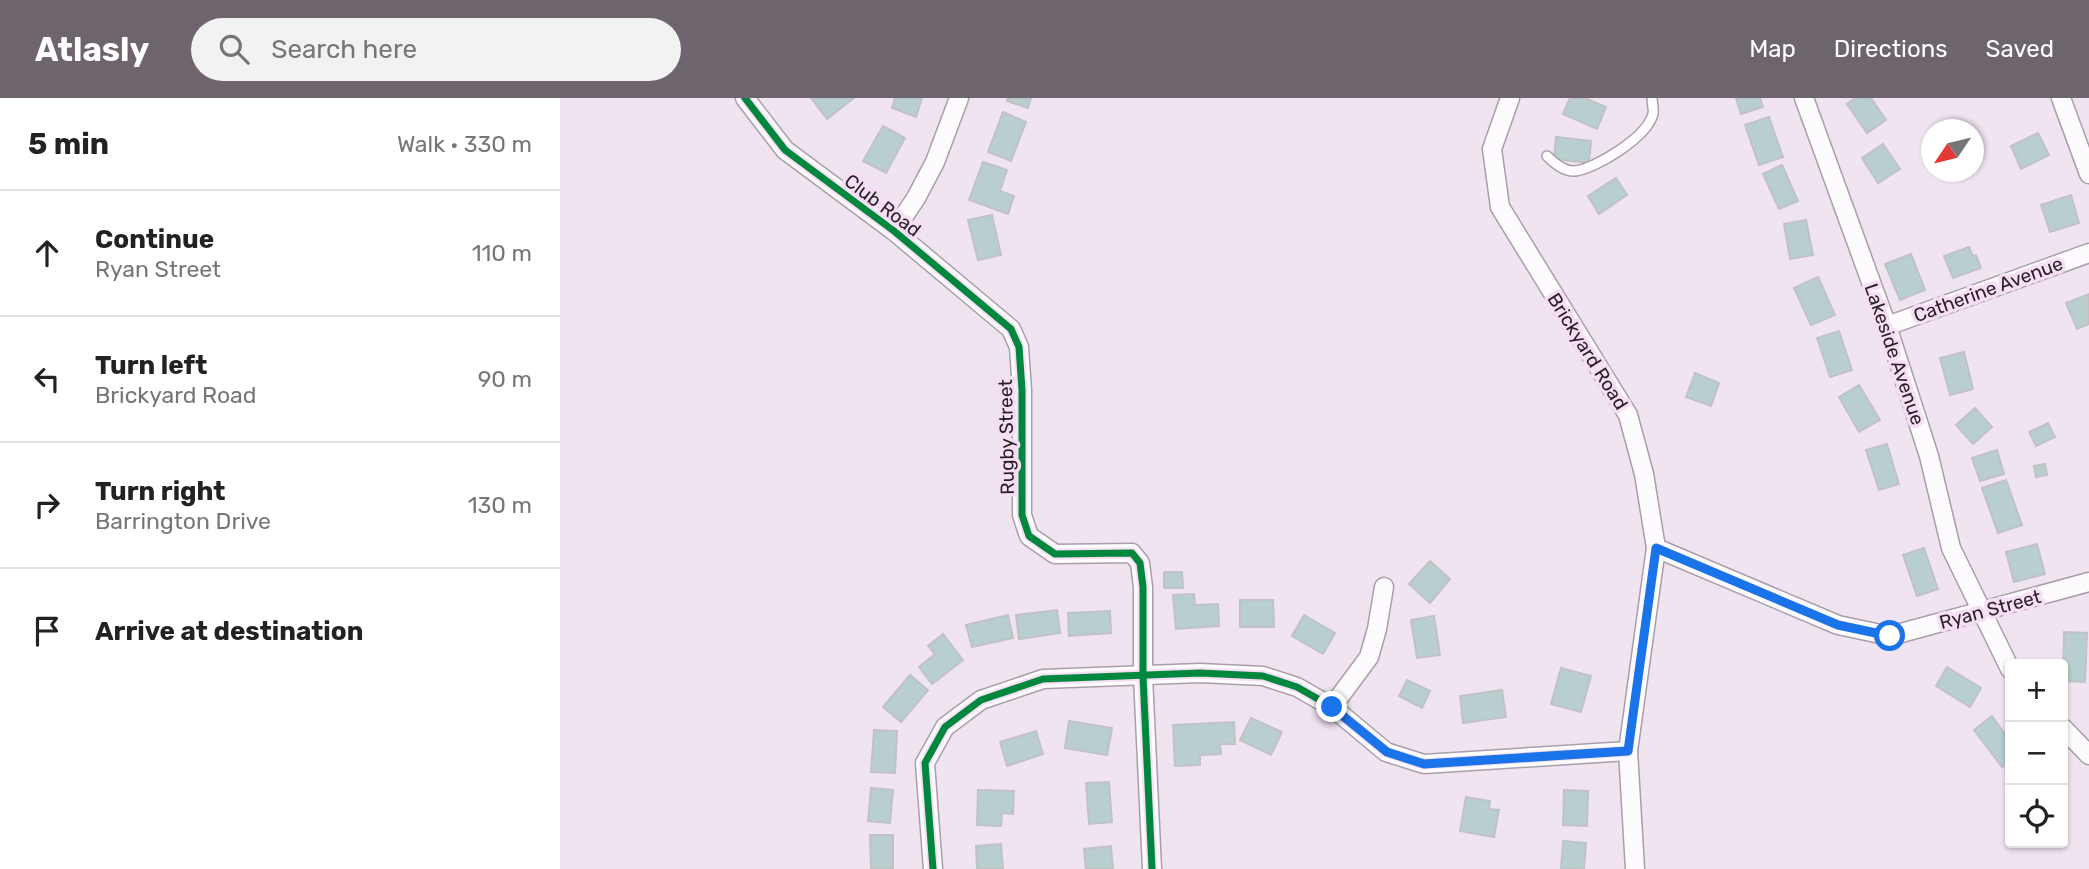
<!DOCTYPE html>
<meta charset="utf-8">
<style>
body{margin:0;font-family:Rubik,sans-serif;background:#f2f2f2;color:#222}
.controls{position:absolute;right:21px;bottom:21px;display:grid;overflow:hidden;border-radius:7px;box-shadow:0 2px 5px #0004}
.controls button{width:63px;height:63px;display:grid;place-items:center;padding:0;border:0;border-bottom:2px solid #e0e0e0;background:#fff;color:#222;font:35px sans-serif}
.compass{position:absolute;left:1361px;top:21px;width:63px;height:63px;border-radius:50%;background:#fff;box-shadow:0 2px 5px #0004;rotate:235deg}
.stop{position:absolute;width:21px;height:21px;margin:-16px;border:5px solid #1a73e8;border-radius:50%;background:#fff}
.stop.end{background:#1a73e8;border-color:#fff;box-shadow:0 2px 7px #0008}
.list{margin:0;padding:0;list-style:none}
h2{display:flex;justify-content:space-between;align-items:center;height:91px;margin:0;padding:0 28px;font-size:30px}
h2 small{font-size:23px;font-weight:400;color:#767676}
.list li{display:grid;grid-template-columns:46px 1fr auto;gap:21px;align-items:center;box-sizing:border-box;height:126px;padding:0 28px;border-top:2px solid #e0e0e0}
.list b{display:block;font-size:26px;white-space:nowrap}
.list p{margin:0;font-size:23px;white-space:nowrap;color:#767676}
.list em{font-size:23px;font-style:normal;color:#767676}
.icon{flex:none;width:38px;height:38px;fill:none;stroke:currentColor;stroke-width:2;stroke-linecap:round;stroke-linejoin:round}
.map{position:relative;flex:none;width:1529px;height:771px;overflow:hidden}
header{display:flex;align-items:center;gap:42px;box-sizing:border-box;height:98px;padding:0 35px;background:#6d646d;color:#fff}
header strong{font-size:33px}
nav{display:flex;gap:38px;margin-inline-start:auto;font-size:24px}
.search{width:490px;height:63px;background:#f2f2f2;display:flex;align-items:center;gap:18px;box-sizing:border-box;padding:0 24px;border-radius:38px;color:#767676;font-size:26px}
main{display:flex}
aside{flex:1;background:#fff}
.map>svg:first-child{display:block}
.building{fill:#b9cecf;stroke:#c1c2c6;stroke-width:2}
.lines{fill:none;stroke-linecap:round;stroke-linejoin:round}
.service-casing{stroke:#a89fa8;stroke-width:12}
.minor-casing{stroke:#a89fa8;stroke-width:21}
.service{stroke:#fdfbfd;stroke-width:9}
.minor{stroke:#fdfbfd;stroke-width:18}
.cycleway-casing{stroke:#f6def4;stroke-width:11}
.cycleway{stroke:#00873e;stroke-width:7}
.route{stroke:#1a73e8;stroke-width:9}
.labels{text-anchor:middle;stroke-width:7;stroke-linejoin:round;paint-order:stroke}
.street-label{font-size:19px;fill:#271f26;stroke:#f6def4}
</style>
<header>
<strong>Atlasly</strong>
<div class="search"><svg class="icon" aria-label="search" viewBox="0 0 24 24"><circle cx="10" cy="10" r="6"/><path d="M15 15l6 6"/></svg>Search here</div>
<nav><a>Map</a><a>Directions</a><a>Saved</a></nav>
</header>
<main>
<aside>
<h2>5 min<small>Walk · 330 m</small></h2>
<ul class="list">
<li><svg class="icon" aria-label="ahead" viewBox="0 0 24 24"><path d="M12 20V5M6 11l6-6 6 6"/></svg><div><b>Continue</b><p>Ryan Street</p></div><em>110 m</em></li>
<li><svg class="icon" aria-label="left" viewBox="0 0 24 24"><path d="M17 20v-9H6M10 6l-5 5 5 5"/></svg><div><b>Turn left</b><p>Brickyard Road</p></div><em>90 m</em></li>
<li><svg class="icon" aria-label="right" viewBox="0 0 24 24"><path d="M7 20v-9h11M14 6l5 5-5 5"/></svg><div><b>Turn right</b><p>Barrington Drive</p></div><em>130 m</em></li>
<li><svg class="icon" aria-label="arrive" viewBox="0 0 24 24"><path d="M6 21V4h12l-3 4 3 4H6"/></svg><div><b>Arrive at destination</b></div></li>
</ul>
</aside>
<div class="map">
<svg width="1529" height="771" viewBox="0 0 1529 771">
<rect width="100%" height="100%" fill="#f0e4f0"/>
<g class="building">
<path d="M251 0H294L267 21Z"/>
<path d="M335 0H362L356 19 332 10Z"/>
<path d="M448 0H471L468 10 447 3Z"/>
<path d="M1010 0H1025L1046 9 1037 31 1003 16Z"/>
<path d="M1176 0H1200L1203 9 1181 16Z"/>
<path d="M1295 0H1311L1326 22 1307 35 1287 6Z"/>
<path d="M443 14 466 24 451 63 428 54Z"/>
<path d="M1209 19 1223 59 1199 67 1185 27Z"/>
<path d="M323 28 345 40 326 75 303 63Z"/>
<path d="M1478 35 1489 57 1461 71 1451 48Z"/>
<path d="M996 39 1031 43 1029 65 994 61Z"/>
<path d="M1323 46 1340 71 1318 85 1302 60Z"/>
<path d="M423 64 447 72 440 93 454 98 448 116 409 102Z"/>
<path d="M1222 67 1238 103 1219 111 1203 76Z"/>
<path d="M1056 80 1067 97 1039 116 1028 98Z"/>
<path d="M1511 97 1519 125 1490 134 1481 107Z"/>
<path d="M432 117 441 157 418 162 408 122Z"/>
<path d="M1246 122 1253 157 1230 161 1224 126Z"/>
<path d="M1409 149 1413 158 1416 157 1421 170 1393 180 1384 158Z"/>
<path d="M1351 156 1365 192 1340 202 1325 166Z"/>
<path d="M1258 179 1275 217 1251 227 1234 190Z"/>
<path d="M1529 196V226L1517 231 1506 205Z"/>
<path d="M1279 233 1292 272 1270 279 1257 240Z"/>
<path d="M1404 254 1413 291 1390 297 1380 260Z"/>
<path d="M1135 275 1159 285 1151 308 1126 299Z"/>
<path d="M1299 287 1320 322 1299 334 1279 299Z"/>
<path d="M1415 310 1432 329 1413 346 1396 327Z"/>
<path d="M1488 325 1495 339 1476 348 1469 334Z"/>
<path d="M1327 346 1339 386 1319 392 1306 352Z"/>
<path d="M1437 352 1444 376 1420 383 1412 360Z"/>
<path d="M1485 366 1487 377 1476 379 1474 368Z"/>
<path d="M1446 382 1462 427 1438 435 1422 390Z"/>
<path d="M1477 446 1485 476 1454 484 1446 454Z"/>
<path d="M1364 450 1378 491 1357 498 1343 457Z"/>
<path d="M870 463 890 481 870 505 849 486Z"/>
<path d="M604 474H622L623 490H604Z"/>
<path d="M634 496 635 507 658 506 659 528 616 531 613 497Z"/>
<path d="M680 502H713L714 529H680Z"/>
<path d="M497 512 500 535 459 541 456 517Z"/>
<path d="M550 513 551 535 509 538 508 515Z"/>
<path d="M448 517 453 540 412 549 406 527Z"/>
<path d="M744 517 775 535 763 556 732 538Z"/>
<path d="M874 518 880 557 857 560 851 522Z"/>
<path d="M1504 534 1527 535 1525 584 1503 583Z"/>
<path d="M383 536 403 562 372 586 359 569 375 556 368 548Z"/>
<path d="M1387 569 1421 590 1410 609 1376 588Z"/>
<path d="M1001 570 1031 578 1021 614 991 606Z"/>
<path d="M350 577 368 592 341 624 323 609Z"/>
<path d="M847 582 870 593 862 610 839 598Z"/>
<path d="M942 592 946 619 903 625 900 598Z"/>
<path d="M1432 618 1450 643V663L1442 669 1414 632Z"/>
<path d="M691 620 722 634 711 657 680 642Z"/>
<path d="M509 623 552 630 547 657 505 650Z"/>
<path d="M674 624 675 646H660L661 656 640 657V667L615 668 613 627Z"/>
<path d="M314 632 337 633 335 675 311 674Z"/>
<path d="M476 633 483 656 447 668 440 644Z"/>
<path d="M549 684 552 724 529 726 526 685Z"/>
<path d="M311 690 333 692 330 725 308 723Z"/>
<path d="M418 692 454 693 453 716 442 715 441 728 417 727Z"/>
<path d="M1004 692 1028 693 1027 728 1003 727Z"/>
<path d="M906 699 930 703 929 711 939 712 934 739 900 733Z"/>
<path d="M310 737H333V770L311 771Z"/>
<path d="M1003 743 1026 745 1024 771H1001Z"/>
<path d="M441 746 443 771H417L416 748Z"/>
<path d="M551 748 553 771H526L524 751Z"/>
</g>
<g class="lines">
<defs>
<path id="service" d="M987 58C994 65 1004 74 1015 73 1037 70 1087 39 1093 16 1094 12 1092 5 1092 0"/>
<g id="minor">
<path d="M185 0 225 52 334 133 451 231 459 249 462 292V417L469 438 495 456 572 455 580 465 583 489V578L592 771"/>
<path d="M950 0 932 51 940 109 1068 317 1084 376 1096 450 1068 653 1075 771"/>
<path d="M1244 0 1327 228 1369 358 1391 450 1450 571"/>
<path d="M1501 0 1529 76"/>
<path d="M334 133 356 100 375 64 399 0"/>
<path d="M1327 228 1529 155"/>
<path d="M1096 450 1278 527 1330 538 1529 484"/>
<path d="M772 609 809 559 817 531 824 489"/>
<path d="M1503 630 1529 657"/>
<path d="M373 771 365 665 385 629 421 602 483 581 640 575 703 578 737 589 772 609 826 654 864 666 1068 653"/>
</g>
</defs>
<use href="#service" class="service-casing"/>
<use href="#minor" class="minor-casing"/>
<use href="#service" class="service"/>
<use href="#minor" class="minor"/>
<defs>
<g id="cycleway">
<path d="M185 0 225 52 334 133 451 231 459 249 462 292V417L469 438 495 456 572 455 580 465 583 489V578L592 771"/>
<path d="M373 771 365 665 385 629 421 602 483 581 640 575 703 578 737 589 772 609 826 654 864 666 1068 653"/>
</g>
</defs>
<use href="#cycleway" class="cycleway-casing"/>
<use href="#cycleway" class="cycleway"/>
</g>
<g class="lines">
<path class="route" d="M772 609 827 654 864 666 1068 653 1096 450 1278 527 1330 538"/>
</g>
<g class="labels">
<g class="street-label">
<text transform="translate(323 107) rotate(37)" y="7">Club Road</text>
<text transform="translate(1428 191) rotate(-20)" y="7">Catherine Avenue</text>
<text transform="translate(1028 253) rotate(58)" y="7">Brickyard Road</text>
<text transform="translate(1335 256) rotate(71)" y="7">Lakeside Avenue</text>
<text transform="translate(446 339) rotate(-91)" y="7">Rugby Street</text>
<text transform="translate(1430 511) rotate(-15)" y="7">Ryan Street</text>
</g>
</g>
</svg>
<div class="controls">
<button>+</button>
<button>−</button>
<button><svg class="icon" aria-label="locate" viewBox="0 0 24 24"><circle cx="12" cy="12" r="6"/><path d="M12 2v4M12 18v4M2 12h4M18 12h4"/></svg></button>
</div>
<svg class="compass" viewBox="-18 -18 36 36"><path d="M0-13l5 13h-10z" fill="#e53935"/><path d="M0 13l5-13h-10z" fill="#767676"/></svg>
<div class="stop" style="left:1330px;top:538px"></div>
<div class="stop end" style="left:772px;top:609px"></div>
</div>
</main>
